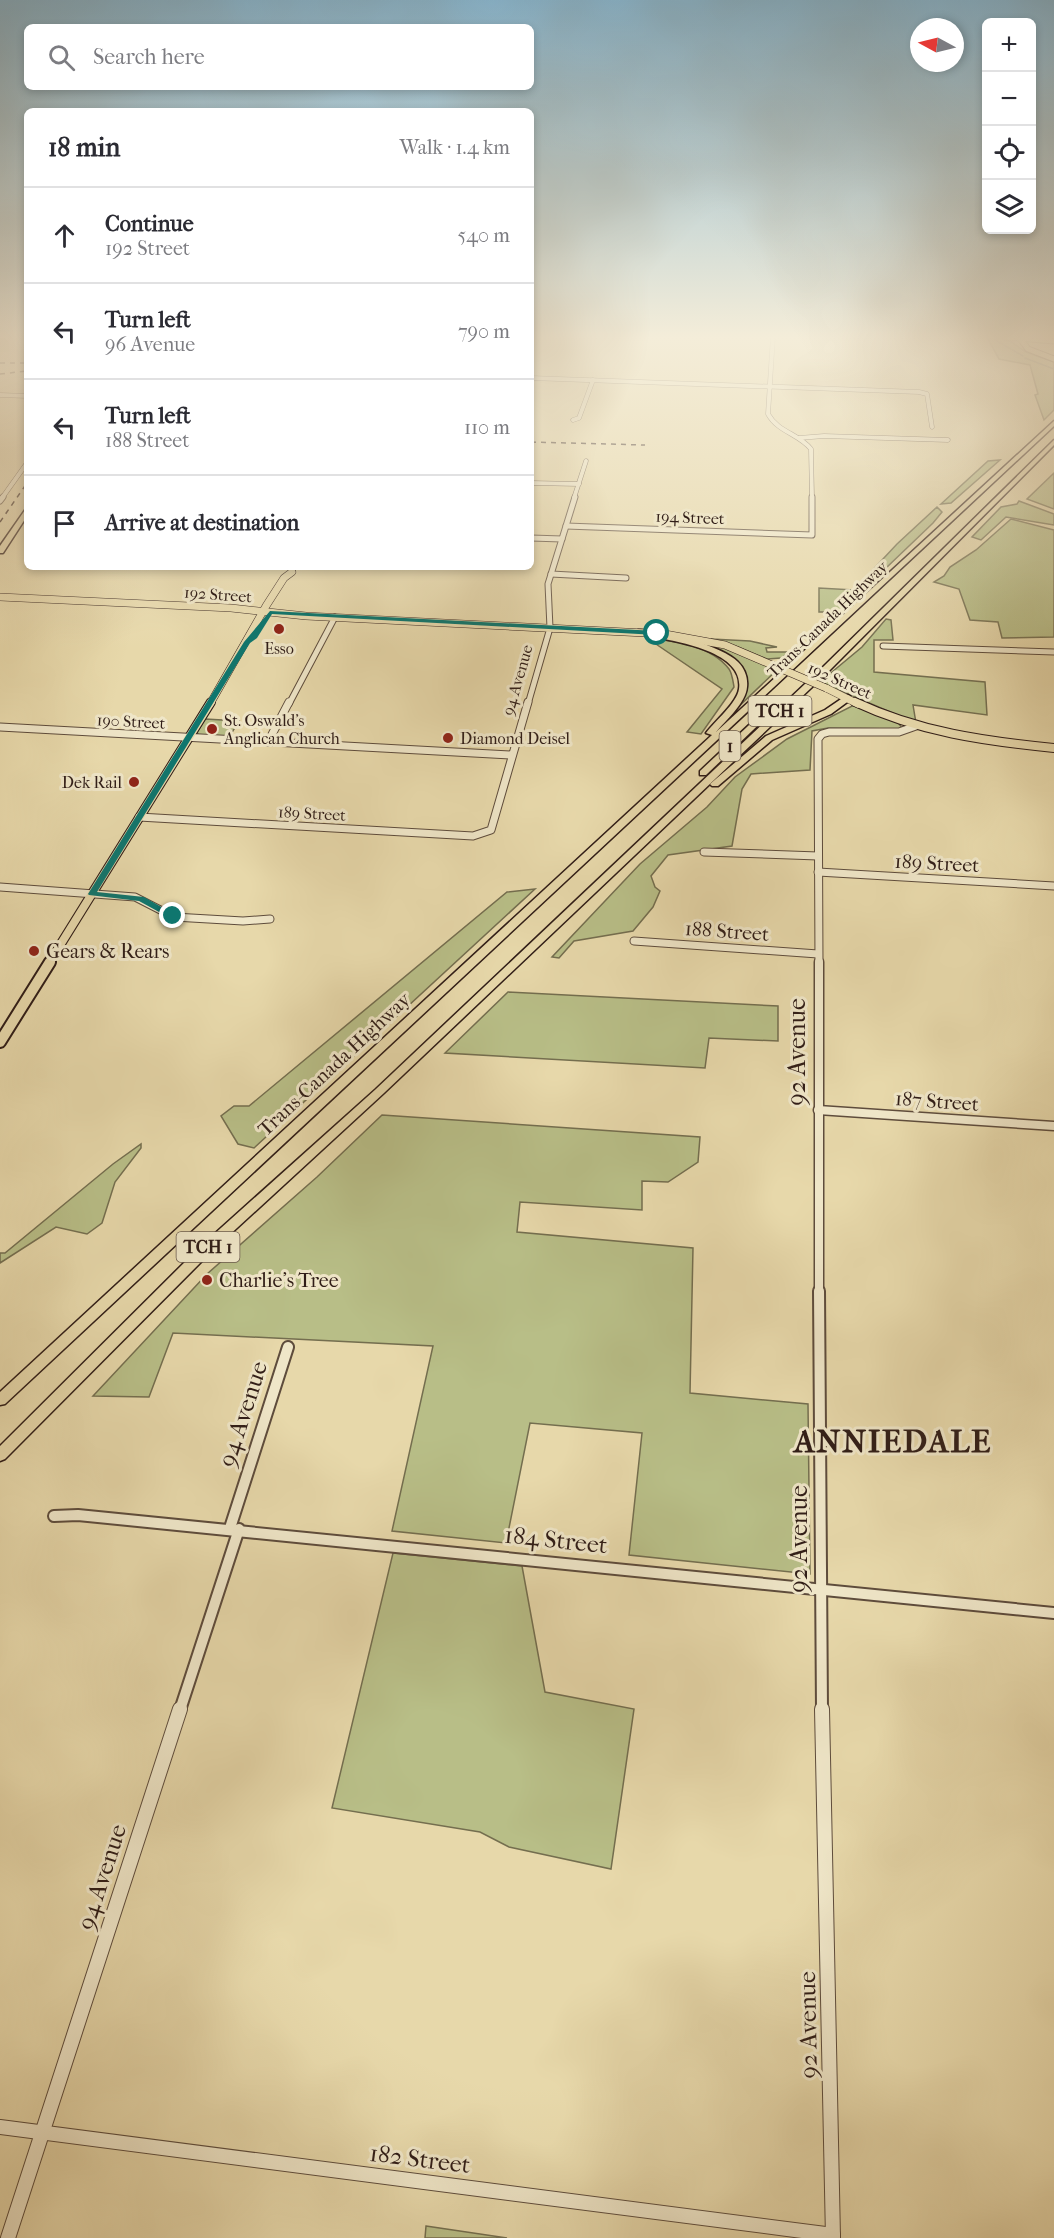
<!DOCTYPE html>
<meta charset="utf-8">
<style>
body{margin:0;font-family:"IM FELL French Canon",serif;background:#f2f2f3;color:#2b2b33}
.controls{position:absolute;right:18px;top:18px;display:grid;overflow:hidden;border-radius:9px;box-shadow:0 3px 9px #0003}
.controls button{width:54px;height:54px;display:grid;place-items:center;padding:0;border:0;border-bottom:2px solid #e1e1e2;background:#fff;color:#2b2b33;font:30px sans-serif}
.compass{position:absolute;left:910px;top:18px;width:54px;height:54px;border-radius:50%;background:#fff;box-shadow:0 3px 9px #0003;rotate:277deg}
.stop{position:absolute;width:18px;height:18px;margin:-14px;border:4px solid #0f766e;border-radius:50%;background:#fff}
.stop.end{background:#0f766e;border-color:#fff;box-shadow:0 2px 6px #0008}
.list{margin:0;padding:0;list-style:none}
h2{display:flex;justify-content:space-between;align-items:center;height:78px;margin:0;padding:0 24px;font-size:26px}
h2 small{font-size:20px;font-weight:400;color:#7c7c81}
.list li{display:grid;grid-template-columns:39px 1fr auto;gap:18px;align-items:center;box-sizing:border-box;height:96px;padding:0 24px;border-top:2px solid #e1e1e2}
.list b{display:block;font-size:22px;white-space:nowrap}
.list p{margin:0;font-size:20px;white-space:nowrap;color:#7c7c81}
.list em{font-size:20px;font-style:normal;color:#7c7c81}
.icon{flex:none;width:33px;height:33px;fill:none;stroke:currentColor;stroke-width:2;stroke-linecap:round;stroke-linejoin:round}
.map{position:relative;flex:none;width:1054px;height:2238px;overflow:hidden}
.search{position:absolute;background:#fff;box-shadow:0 3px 9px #0003;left:24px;top:24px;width:510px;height:66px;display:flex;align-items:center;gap:15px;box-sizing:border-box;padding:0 21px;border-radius:9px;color:#7c7c81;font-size:22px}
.panel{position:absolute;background:#fff;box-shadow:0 3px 9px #0003;left:24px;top:108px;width:510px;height:462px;border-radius:9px}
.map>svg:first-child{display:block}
.green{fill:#b8be87;stroke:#746e4f;stroke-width:1.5}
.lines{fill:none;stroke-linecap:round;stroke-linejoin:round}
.stream{stroke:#6e7b70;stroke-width:1.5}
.minor-far5-casing{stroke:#5e4c3c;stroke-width:5}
.minor-far4-casing{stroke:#5e4c3c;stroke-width:7}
.minor-far3-casing{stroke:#5e4c3c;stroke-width:9}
.minor-far2-casing{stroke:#5e4c3c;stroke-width:11}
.minor-far1-casing{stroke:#5e4c3c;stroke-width:14}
.minor-casing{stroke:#5e4c3c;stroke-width:16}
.major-far3-casing{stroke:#301d17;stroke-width:7}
.major-far2-casing{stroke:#301d17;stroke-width:8}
.major-far1-casing{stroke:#301d17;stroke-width:10}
.major-casing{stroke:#301d17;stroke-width:14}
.highway-casing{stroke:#301d17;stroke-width:3}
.minor-far5{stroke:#efe6c8;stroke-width:4}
.minor-far4{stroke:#efe6c8;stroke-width:5}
.minor-far3{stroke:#efe6c8;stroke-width:7}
.minor-far2{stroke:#efe6c8;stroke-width:8}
.minor-far1{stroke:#efe6c8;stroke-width:10}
.minor{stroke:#efe6c8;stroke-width:14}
.major-far3{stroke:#e7d8aa;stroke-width:5}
.major-far2{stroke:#e7d8aa;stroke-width:7}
.major-far1{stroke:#e7d8aa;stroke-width:8}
.major{stroke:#e7d8aa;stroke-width:10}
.highway{fill:#e7d8aa;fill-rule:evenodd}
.rail{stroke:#301d17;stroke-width:1.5;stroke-dasharray:5 5;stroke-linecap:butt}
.major-bridge-casing{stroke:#301d17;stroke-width:8;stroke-linecap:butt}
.major-bridge{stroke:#e7d8aa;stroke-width:7}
.route{fill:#0f766e}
.poi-dot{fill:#8f2418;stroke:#efe6c8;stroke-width:2}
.labels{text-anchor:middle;stroke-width:6;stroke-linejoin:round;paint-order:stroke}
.far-street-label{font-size:16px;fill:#301d17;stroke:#efe6c8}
.far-poi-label{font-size:16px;fill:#301d17;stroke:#efe6c8;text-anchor:start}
.shield{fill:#efe6c8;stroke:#69594c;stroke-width:1.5}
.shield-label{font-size:18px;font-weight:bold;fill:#301d17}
.street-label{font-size:20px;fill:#301d17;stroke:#efe6c8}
.poi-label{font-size:20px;fill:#301d17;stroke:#efe6c8;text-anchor:start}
.near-street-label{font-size:24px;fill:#301d17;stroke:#efe6c8}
.near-district-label{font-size:32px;font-weight:bold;letter-spacing:1.5px;fill:#301d17;stroke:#efe6c8}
</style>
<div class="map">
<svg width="1054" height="2238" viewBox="0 0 1054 2238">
<rect width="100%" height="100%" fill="#e7d8aa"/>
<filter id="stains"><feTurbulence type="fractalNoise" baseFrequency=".00333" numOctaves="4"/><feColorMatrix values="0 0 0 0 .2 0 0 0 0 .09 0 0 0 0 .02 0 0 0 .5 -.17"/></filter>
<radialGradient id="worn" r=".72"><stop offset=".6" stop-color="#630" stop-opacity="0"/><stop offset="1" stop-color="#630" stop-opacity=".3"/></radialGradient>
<g class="green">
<path d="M987 337 1010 341 1026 352 1054 362V410L1044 420 1035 395 1038 394 1030 365 999 359Z"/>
<path d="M1000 460 951 503 941 504 988 461Z"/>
<path d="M1054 473V509L1027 499Z"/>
<path d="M1019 501 1054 514V525L1006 517 981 540 972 537 1001 507 1017 504Z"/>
<path d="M937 507 942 512 933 523 840 612H819V588L854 590 897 544Z"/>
<path d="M1011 519 1054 530V637L1002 638 998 622 970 620 959 589 934 582 944 576 950 567 976 550Z"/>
<path d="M886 619 891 620 893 640H874V672L985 682 987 715 913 705 916 723 820 682 862 647Z"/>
<path d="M647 638C674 641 711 645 729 669 732 673 733 681 734 687L701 734 687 732 722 689Z"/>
<path d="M686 638 714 643 778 669 731 714C736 707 743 698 746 690 755 663 704 647 686 638Z"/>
<path d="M711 639 750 641 777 647 766 648 767 652H790L781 658 767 659 738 647Z"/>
<path d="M854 705 897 721 902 728 898 729 828 728 812 731 810 770 751 774 742 789 732 846 668 855 651 876 655 887 660 891 653 907 633 931 574 941 559 958 552 957 640 864 707 807 735 777 787 739Z"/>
<path d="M205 719 239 721 228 739 199 736 197 732Z"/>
<path d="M535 889 254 1148 238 1144 221 1116 234 1106H249L507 892Z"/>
<path d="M508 992 778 1006V1041L709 1038 705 1068 445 1053Z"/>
<path d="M382 1115 700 1137 698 1162 668 1182 642 1181V1210L520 1202 517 1232 693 1248 690 1393 808 1404 810 1574 629 1555 642 1433 530 1423 506 1543 392 1531 433 1346 173 1333 149 1397 93 1396 207 1274 317 1177Z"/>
<path d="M141 1144V1148L115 1182 102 1223 87 1234 56 1227 0 1263V1253H5L113 1164Z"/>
<path d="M393 1553 522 1566 545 1692 634 1709 611 1869 509 1847 480 1832 332 1808Z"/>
<path d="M426 2226 507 2238H425Z"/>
</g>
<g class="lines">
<g class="stream">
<path d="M990 337 1023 356"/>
<path d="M1025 358 1054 369"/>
</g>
<defs>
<g id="minor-far5">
<path d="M773 336 768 414C778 432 799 434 811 449L812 498"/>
<path d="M531 378 919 392 927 394 932 427"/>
<path d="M0 395 27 396"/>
<path d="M573 420 579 418 593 380"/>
<path d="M799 438 824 436 948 440"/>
<path d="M531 483 579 484"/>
<path d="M2 498 27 463"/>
<path d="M574 498 586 461"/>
</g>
<g id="minor-far4">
<path d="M0 501 3 497"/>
<path d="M566 526 812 535V497"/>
<path d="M531 538 562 539"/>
<path d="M551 574 626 578"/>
<path d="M883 646 1054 652"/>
<path d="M289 704 335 617"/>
<path d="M528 704 550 628 548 584 575 497"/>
</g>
<g id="minor-far3">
<path d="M0 727 512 755"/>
<path d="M268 742 289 702"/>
<path d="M139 817 473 836 491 830 528 702"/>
<path d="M704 852 818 856"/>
<path d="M818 872 1054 886"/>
<path d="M0 887 135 897 174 917 243 921 270 919"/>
<path d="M634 941 818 954"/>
<path d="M819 963 818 739 822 734 829 732H899L916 726"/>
</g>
<g id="minor-far2">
<path d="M819 962V1293"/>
<path d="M818 1110 1054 1126"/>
</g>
<g id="minor-far1">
<path d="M819 1291 822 1710"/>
<path d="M54 1516 78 1515 1054 1613"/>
<path d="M230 1528 288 1347"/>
<path d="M180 1710 239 1529"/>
</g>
<g id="minor">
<path d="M822 1709 833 2238"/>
<path d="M0 2127 833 2235"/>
<path d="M8 2238 180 1709"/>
</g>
<g id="major-far3">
<path d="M996 336 1054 341"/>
<path d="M1018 336 1028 349 1054 359"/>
</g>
<g id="major-far2">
<path d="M0 597 231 608 306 616 665 634 725 645 772 665"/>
<path d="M826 688 858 704"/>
<path d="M210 704 266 606 284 578 292 572"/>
</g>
<g id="major-far1">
<path d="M855 702C919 732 984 741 1054 748"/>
<path d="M49 963 211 702"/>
</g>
<path id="major" d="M0 1042 50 962"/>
<g id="highway">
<path d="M1054 421V426L5 1404 0 1405V1392L712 735 706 733C715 721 737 703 739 689 745 648 665 640 638 634V630C660 629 723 646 738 662 745 669 748 678 747 687 746 703 726 720 716 732Z"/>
<path d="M1054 440V445L829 671 384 1093 212 1251 5 1459 0 1461V1446L202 1245 376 1089 823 667Z"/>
<path d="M27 509V516L3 553H0V546L25 510Z"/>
<path d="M847 695 850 696V700L831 714 772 740 718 786H712L710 784 766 736 825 710Z"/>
<path d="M766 709 773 711 706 775H700V771Z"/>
</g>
</defs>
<use href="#minor-far5" class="minor-far5-casing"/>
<use href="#minor-far4" class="minor-far4-casing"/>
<use href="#minor-far3" class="minor-far3-casing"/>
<use href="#minor-far2" class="minor-far2-casing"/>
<use href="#minor-far1" class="minor-far1-casing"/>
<use href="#minor" class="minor-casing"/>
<use href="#major-far3" class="major-far3-casing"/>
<use href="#major-far2" class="major-far2-casing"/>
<use href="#major-far1" class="major-far1-casing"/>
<use href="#major" class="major-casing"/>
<use href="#highway" class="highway-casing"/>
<use href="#minor-far5" class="minor-far5"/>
<use href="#minor-far4" class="minor-far4"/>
<use href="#minor-far3" class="minor-far3"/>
<use href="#minor-far2" class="minor-far2"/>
<use href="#minor-far1" class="minor-far1"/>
<use href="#minor" class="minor"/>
<use href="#major-far3" class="major-far3"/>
<use href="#major-far2" class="major-far2"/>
<use href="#major-far1" class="major-far1"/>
<use href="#major" class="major"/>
<use href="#highway" class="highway"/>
<g class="rail">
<path d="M0 363H27"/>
<path d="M0 374 27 371"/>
<path d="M531 442 645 445"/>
<path d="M0 522 27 483"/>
</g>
<defs>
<path id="major-bridge" d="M772 665 826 688"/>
</defs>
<use href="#major-bridge" class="major-bridge-casing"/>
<use href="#major-bridge" class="major-bridge"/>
</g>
<linearGradient id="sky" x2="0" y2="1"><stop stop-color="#87b6d0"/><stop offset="0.52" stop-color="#f4edd9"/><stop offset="1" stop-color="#f4edd9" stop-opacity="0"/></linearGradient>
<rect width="1054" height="649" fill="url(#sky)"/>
<path class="route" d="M270 611 657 631 660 633 657 635 272 614 257 638 250 643 97 892 144 897 177 916 170 918 139 901 89 895 88 894 244 642Z"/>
<g class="poi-dot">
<circle cx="279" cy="629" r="6"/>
<circle cx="212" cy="729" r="6"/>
<circle cx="448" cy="738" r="6"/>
<circle cx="134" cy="782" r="6"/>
<circle cx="34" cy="951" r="6"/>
<circle cx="207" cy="1280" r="6"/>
</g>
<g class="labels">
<g class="far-street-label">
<text transform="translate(690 517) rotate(2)" y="6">194 Street</text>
<text transform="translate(218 594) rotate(4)" y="6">192 Street</text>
<text transform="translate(827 619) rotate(-44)" y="6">Trans-Canada Highway</text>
<text transform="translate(517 680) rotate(-74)" y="6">94 Avenue</text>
<text transform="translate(840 680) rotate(24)" y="6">192 Street</text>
<text transform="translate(131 721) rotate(3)" y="6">190 Street</text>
<text transform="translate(312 813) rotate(3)" y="6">189 Street</text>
</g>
<g class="far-poi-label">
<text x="279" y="654" text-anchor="middle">Esso</text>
<text x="224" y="726">St. Oswald's<tspan x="224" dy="18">Anglican Church</tspan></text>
<text x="460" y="744">Diamond Deisel</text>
<text x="122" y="788" text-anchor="end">Dek Rail</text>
</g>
<g class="shield">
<rect x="748.5" y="696" width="63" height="30" rx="4.5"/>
<rect x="719.5" y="731" width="21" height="30" rx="4.5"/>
<rect x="176.5" y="1232" width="63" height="30" rx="4.5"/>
</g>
<g class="shield-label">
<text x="780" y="717">TCH 1</text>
<text x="730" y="752">1</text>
<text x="208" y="1253">TCH 1</text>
</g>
<g class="street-label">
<text transform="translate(937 863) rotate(3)" y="7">189 Street</text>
<text transform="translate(727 931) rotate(4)" y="7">188 Street</text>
<text transform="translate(334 1064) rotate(-43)" y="7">Trans-Canada Highway</text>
<text transform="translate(937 1101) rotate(4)" y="7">187 Street</text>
</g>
<g class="poi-label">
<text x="46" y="958">Gears &amp; Rears</text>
<text x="219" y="1287">Charlie's Tree</text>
</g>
<g class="near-street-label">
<text transform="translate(797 1052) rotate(-90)" y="8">92 Avenue</text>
<text transform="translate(243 1414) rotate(-72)" y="8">94 Avenue</text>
<text transform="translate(799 1539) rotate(-90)" y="8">92 Avenue</text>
<text transform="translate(556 1540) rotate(6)" y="8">184 Street</text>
<text transform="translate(102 1877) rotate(-72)" y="8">94 Avenue</text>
<text transform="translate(808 2025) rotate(-91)" y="8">92 Avenue</text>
<text transform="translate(420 2159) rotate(7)" y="8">182 Street</text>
</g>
<g class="near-district-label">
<text x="893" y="1452">ANNIEDALE</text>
</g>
</g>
<rect width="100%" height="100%" filter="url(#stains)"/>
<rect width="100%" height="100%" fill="url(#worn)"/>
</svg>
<div class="controls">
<button>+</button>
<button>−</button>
<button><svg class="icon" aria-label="locate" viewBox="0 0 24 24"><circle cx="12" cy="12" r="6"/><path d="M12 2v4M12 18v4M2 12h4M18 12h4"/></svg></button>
<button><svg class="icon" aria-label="layers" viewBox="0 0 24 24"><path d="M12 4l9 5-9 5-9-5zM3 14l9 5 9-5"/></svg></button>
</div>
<svg class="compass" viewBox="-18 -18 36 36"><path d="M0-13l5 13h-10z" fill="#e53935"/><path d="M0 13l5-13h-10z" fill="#7c7c81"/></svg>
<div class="stop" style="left:657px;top:633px"></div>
<div class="stop end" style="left:173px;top:916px"></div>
<div class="search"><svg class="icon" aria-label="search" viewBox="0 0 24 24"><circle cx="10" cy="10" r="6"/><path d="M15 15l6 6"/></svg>Search here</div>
<section class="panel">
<h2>18 min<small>Walk · 1.4 km</small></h2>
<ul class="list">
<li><svg class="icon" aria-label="ahead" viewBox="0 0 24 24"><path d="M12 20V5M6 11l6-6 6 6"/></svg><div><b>Continue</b><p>192 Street</p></div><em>540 m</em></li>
<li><svg class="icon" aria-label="left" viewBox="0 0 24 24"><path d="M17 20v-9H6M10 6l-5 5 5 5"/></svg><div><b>Turn left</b><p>96 Avenue</p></div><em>790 m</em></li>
<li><svg class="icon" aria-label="left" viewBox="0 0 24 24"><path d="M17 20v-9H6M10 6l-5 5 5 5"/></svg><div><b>Turn left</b><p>188 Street</p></div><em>110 m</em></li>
<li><svg class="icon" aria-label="arrive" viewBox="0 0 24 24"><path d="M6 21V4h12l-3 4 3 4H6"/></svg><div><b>Arrive at destination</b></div></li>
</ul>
</section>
</div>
